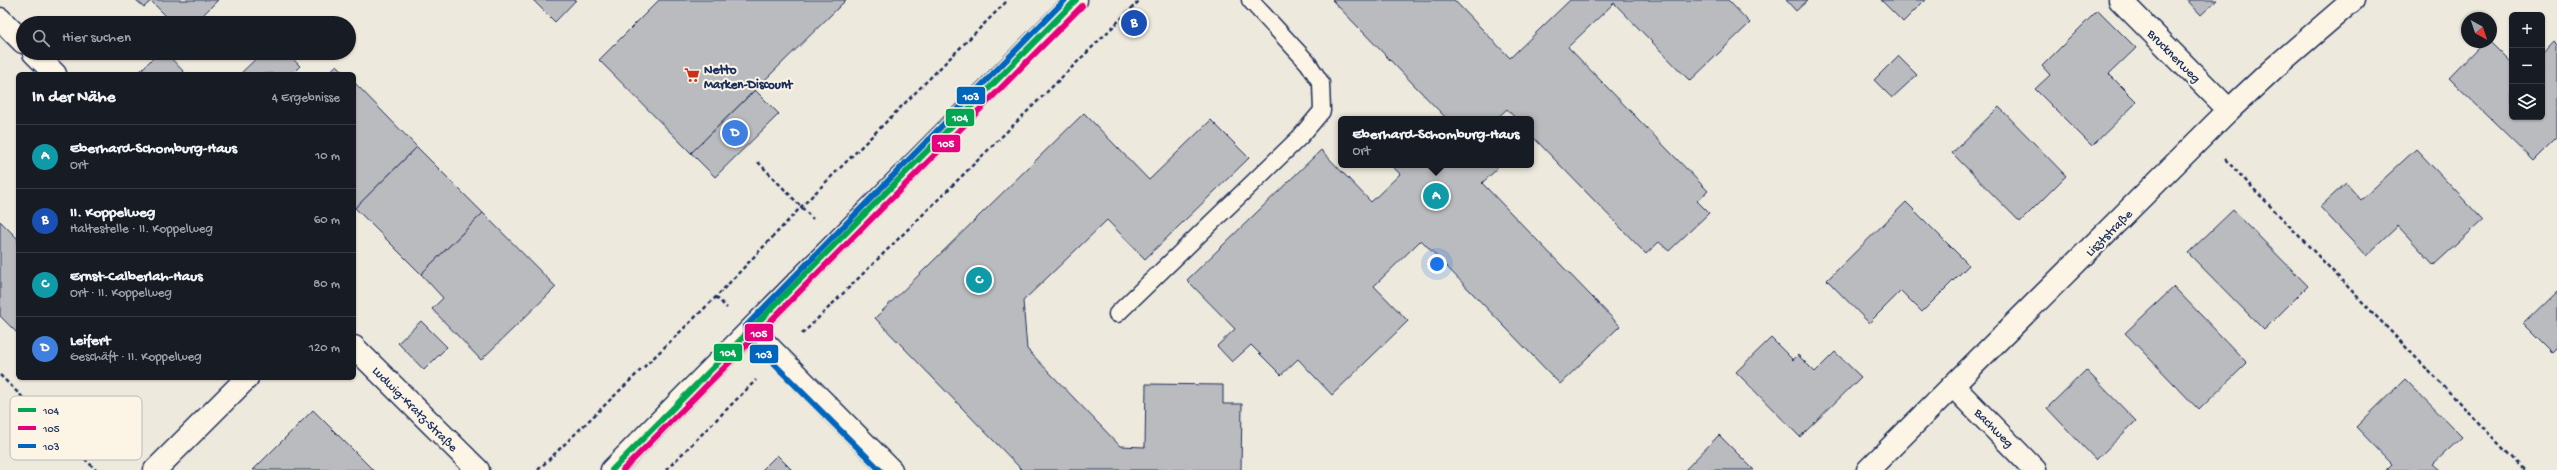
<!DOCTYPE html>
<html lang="de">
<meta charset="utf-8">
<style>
body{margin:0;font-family:"Gochi Hand",sans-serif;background:#20242c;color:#f1f3f6}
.controls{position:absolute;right:12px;top:12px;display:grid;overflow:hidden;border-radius:6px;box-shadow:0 1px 3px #0004}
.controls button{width:36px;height:36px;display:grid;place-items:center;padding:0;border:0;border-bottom:1px solid #363941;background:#171b24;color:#f1f3f6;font:20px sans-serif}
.compass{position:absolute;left:2461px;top:12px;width:36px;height:36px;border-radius:50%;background:#171b24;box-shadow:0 1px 3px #0004;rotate:140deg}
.you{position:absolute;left:1437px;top:264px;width:14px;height:14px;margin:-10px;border:3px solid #fff;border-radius:50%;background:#1a73e8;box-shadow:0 0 0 6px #1a73e833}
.badge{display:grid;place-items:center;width:26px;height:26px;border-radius:50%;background:#ea580c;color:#fff;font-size:13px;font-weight:700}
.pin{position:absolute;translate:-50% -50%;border:2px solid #fff;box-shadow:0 1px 4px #0006}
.popup{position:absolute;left:1338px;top:116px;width:196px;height:52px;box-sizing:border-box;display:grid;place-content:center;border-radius:6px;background:#171b24;filter:drop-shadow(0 1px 3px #0005);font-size:13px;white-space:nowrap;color:#9ea1a6}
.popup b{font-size:15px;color:#f1f3f6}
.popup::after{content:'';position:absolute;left:50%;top:100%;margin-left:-8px;border:8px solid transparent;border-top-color:#171b24}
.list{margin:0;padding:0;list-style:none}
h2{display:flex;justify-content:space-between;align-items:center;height:52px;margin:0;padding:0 16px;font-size:17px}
h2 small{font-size:13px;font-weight:400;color:#9ea1a6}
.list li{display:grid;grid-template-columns:26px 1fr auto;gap:12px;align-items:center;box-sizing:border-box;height:64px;padding:0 16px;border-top:1px solid #363941}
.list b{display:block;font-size:15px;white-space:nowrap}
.list p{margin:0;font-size:13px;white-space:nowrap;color:#9ea1a6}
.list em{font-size:13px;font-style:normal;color:#9ea1a6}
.icon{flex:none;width:22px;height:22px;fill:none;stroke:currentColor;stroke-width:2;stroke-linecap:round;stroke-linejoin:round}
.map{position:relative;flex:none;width:2557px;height:470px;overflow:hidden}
.search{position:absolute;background:#171b24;box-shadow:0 1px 3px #0004;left:16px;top:16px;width:340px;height:44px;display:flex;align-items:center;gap:10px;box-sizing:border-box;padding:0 14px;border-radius:22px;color:#9ea1a6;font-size:15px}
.panel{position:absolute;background:#171b24;box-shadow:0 1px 3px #0004;left:16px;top:72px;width:340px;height:308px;border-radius:6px}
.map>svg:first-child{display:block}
.building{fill:#babbbe;stroke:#1b2f5e}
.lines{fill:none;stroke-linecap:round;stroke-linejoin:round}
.service-casing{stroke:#1b2f5e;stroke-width:19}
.minor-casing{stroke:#1b2f5e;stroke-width:25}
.tertiary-casing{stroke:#1b2f5e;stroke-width:25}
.path{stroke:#1b2f5e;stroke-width:2.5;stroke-dasharray:4 3;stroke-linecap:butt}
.service{stroke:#fcf5e5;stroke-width:16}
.minor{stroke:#fcf5e5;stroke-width:22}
.tertiary{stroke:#fcf5e5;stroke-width:22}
.bus-1-casing{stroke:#fcf5e5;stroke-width:9}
.bus-2-casing{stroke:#fcf5e5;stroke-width:9}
.bus-3-casing{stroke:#fcf5e5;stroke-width:9}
.bus-1{stroke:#00a651;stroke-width:6}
.bus-2{stroke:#e5007d;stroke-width:6}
.bus-3{stroke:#0065bd;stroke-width:6}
.labels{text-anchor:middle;stroke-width:4;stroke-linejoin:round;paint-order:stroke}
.street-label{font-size:13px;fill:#1b2f5e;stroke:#fcf5e5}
.poi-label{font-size:13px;font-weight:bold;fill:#1b2f5e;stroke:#fcf5e5;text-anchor:start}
.key{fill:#fcf5e5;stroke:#b8babc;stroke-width:1}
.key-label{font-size:11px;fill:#1b2f5e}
.line-badge{stroke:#fcf5e5;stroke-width:1.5}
.badge-label{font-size:11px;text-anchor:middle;font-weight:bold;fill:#fff}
</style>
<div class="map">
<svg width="2557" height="470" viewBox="0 0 2557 470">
<rect width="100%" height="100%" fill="#eee9dd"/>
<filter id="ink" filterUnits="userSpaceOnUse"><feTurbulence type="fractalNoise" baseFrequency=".025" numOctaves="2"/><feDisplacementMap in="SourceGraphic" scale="8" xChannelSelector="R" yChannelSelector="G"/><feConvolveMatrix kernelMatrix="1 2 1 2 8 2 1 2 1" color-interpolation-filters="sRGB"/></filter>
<g filter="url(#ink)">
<g class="building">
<path d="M136 0H218L195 23H173L151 1 144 7Z"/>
<path d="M533 0H576L555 22Z"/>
<path d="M659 0H846L691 153 599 60Z"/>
<path d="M1332 0H1454L1510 58 1570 0H1728L1750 23 1690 81 1614 3 1568 47 1708 191 1697 201 1709 213 1669 251 1659 242 1646 254 1531 135V119H1516L1507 109 1496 119H1447Z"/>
<path d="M1786 0H1808L1796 11Z"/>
<path d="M1881 0H1925L1903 22Z"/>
<path d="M2187 0H2217L2201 15Z"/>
<path d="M2098 10 2136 48 2109 74 2137 102 2092 146 2035 89 2050 75 2042 66Z"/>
<path d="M2484 42H2490L2512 64V117H2542V55L2554 42 2557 45V138L2534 161 2449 78Z"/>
<path d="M158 53H166L184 72 182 74H137Z"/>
<path d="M262 53H287L300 66 292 74H240Z"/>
<path d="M1898 56 1917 75 1892 98 1874 80Z"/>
<path d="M337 65 346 74H327Z"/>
<path d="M354 82 417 147 355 208 354 207Z"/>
<path d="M755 90 779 114 715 177 691 153Z"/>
<path d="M1999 107 2066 176 2020 222 1952 153Z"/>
<path d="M1084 113 1149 180 1211 120 1249 158 1145 259 1107 220 1023 301 1027 349 1120 446 1145 447 1146 384 1223 385V404H1242L1241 470H1022L875 318Z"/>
<path d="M417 147 483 213 421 274 355 208Z"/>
<path d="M2416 149 2483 220 2434 265 2398 226 2366 256 2320 207 2346 183 2361 200Z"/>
<path d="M1321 150 1371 202 1400 174 1391 165H1494L1497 169 1482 183 1620 326 1560 384 1421 240 1374 286 1408 321 1332 395 1298 359 1281 375 1251 345 1232 362 1217 346 1235 329 1187 280Z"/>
<path d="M1906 202 1969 265 1922 312 1901 291 1869 323 1827 280Z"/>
<path d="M2233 210 2308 286 2264 330 2188 253Z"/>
<path d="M483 213 556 287 481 360 432 309 443 298 421 274Z"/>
<path d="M0 221 18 239V334L0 316Z"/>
<path d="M2174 287 2247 363 2199 410 2125 333Z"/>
<path d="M2557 291V348L2552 353 2523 324Z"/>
<path d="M421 321 447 347 424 370 398 343Z"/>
<path d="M1771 338 1793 360 1798 355 1815 372 1835 352 1861 377 1800 437 1736 372Z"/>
<path d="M2086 370 2136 421 2096 460 2047 408Z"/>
<path d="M2405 379 2462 437 2433 464 2440 470H2386L2392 464 2356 427Z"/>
<path d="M313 410 373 470H253Z"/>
<path d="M1719 435 1754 470H1685Z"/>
<path d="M777 455 792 470H762Z"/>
</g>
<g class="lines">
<defs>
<path id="service" d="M1117 314 1300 137 1322 111 1321 83 1308 63 1250 0"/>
<g id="minor">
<path d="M2120 0 2229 110"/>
<path d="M0 19 23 42"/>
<path d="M34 53 55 74"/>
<path d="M752 330 891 470"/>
<path d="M354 347 478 470"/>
<path d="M1953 386 2035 470"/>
<path d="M155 470 247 378"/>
<path d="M1868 470 2229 110 2274 68 2353 0"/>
</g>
<path id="tertiary" d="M612 470 1076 0"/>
</defs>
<use href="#service" class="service-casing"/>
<use href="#minor" class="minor-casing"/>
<use href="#tertiary" class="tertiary-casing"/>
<g class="path">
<path d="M2225 159 2524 470"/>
<path d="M758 162 813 219"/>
<path d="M716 297 727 308"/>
<path d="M802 334 1140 0"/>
<path d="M0 375 96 470"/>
<path d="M538 470 716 297 801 207 1008 0"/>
<path d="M666 470 756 380"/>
</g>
<use href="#service" class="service"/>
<use href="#minor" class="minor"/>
<use href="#tertiary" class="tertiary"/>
<defs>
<path id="bus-1" d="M612 470 1076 0"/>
<path id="bus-2" d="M623 470 1082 6"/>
<path id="bus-3" d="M880 470 746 336 745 327 1065 0"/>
</defs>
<use href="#bus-1" class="bus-1-casing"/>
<use href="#bus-2" class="bus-2-casing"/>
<use href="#bus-3" class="bus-3-casing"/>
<use href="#bus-1" class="bus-1"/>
<use href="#bus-2" class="bus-2"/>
<use href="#bus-3" class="bus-3"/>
</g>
</g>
<defs>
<symbol id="supermarket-bare" viewBox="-9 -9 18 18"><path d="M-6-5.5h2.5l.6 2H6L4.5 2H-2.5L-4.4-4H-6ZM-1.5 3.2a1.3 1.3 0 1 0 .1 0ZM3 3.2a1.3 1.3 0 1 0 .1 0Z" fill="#c8321e" stroke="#fcf5e5" stroke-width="2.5" paint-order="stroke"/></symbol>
</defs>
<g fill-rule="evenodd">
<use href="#supermarket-bare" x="681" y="64" width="22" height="22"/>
</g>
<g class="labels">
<g class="street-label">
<text transform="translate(2175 55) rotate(45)" y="5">Brucknerweg</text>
<text transform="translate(2108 232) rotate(-45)" y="5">Lisztstraße</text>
<text transform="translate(416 408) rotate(45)" y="5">Ludwig-Kratz-Straße</text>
<text transform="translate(1995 427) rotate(45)" y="5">Bachweg</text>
</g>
<g class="poi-label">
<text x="704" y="73">Netto<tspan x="704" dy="15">Marken-Discount</tspan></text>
</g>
</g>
<rect x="10" y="396" width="132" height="64" rx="6" class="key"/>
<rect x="18" y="408" width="18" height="4" fill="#00a651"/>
<rect x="18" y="426" width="18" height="4" fill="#e5007d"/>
<rect x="18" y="444" width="18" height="4" fill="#0065bd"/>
<g class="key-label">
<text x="43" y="414">104</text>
<text x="43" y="432">105</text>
<text x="43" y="450">103</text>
</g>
<g class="line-badge">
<rect x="956" y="86" width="30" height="19" rx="4" fill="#0065bd"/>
<rect x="945" y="108" width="30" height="19" rx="4" fill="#00a651"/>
<rect x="931" y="134" width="30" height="19" rx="4" fill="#e5007d"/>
<rect x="744" y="323" width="30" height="19" rx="4" fill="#e5007d"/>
<rect x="713" y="343" width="30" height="19" rx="4" fill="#00a651"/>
<rect x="749" y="344" width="30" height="20" rx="4" fill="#0065bd"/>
</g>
<g class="badge-label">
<text x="971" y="100">103</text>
<text x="960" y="121">104</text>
<text x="946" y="147">105</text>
<text x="759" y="337">105</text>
<text x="728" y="356">104</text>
<text x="764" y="358">103</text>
</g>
</svg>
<div class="controls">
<button>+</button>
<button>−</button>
<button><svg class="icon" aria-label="layers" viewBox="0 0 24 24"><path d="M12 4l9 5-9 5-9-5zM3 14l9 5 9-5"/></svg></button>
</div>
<svg class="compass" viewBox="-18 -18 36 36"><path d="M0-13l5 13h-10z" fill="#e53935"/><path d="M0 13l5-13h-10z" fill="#9ea1a6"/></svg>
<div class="you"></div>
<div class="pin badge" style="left:1436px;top:196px;background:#0f9aa8">A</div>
<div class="popup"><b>Eberhard-Schomburg-Haus</b>Ort</div>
<div class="pin badge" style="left:1134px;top:23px;background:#1a4fb4">B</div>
<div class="pin badge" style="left:979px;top:280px;background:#0f9aa8">C</div>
<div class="pin badge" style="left:735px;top:133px;background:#3f7fe0">D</div>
<div class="search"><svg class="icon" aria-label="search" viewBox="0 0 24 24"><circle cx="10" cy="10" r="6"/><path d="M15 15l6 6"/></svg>Hier suchen</div>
<section class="panel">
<h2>In der Nähe<small>4 Ergebnisse</small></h2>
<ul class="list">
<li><span class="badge" style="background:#0f9aa8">A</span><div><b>Eberhard-Schomburg-Haus</b><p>Ort</p></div><em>10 m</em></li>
<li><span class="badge" style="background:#1a4fb4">B</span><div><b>II. Koppelweg</b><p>Haltestelle · II. Koppelweg</p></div><em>60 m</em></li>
<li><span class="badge" style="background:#0f9aa8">C</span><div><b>Ernst-Calberlah-Haus</b><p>Ort · II. Koppelweg</p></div><em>80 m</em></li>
<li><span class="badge" style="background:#3f7fe0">D</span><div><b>Leifert</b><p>Geschäft · II. Koppelweg</p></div><em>120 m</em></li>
</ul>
</section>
</div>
